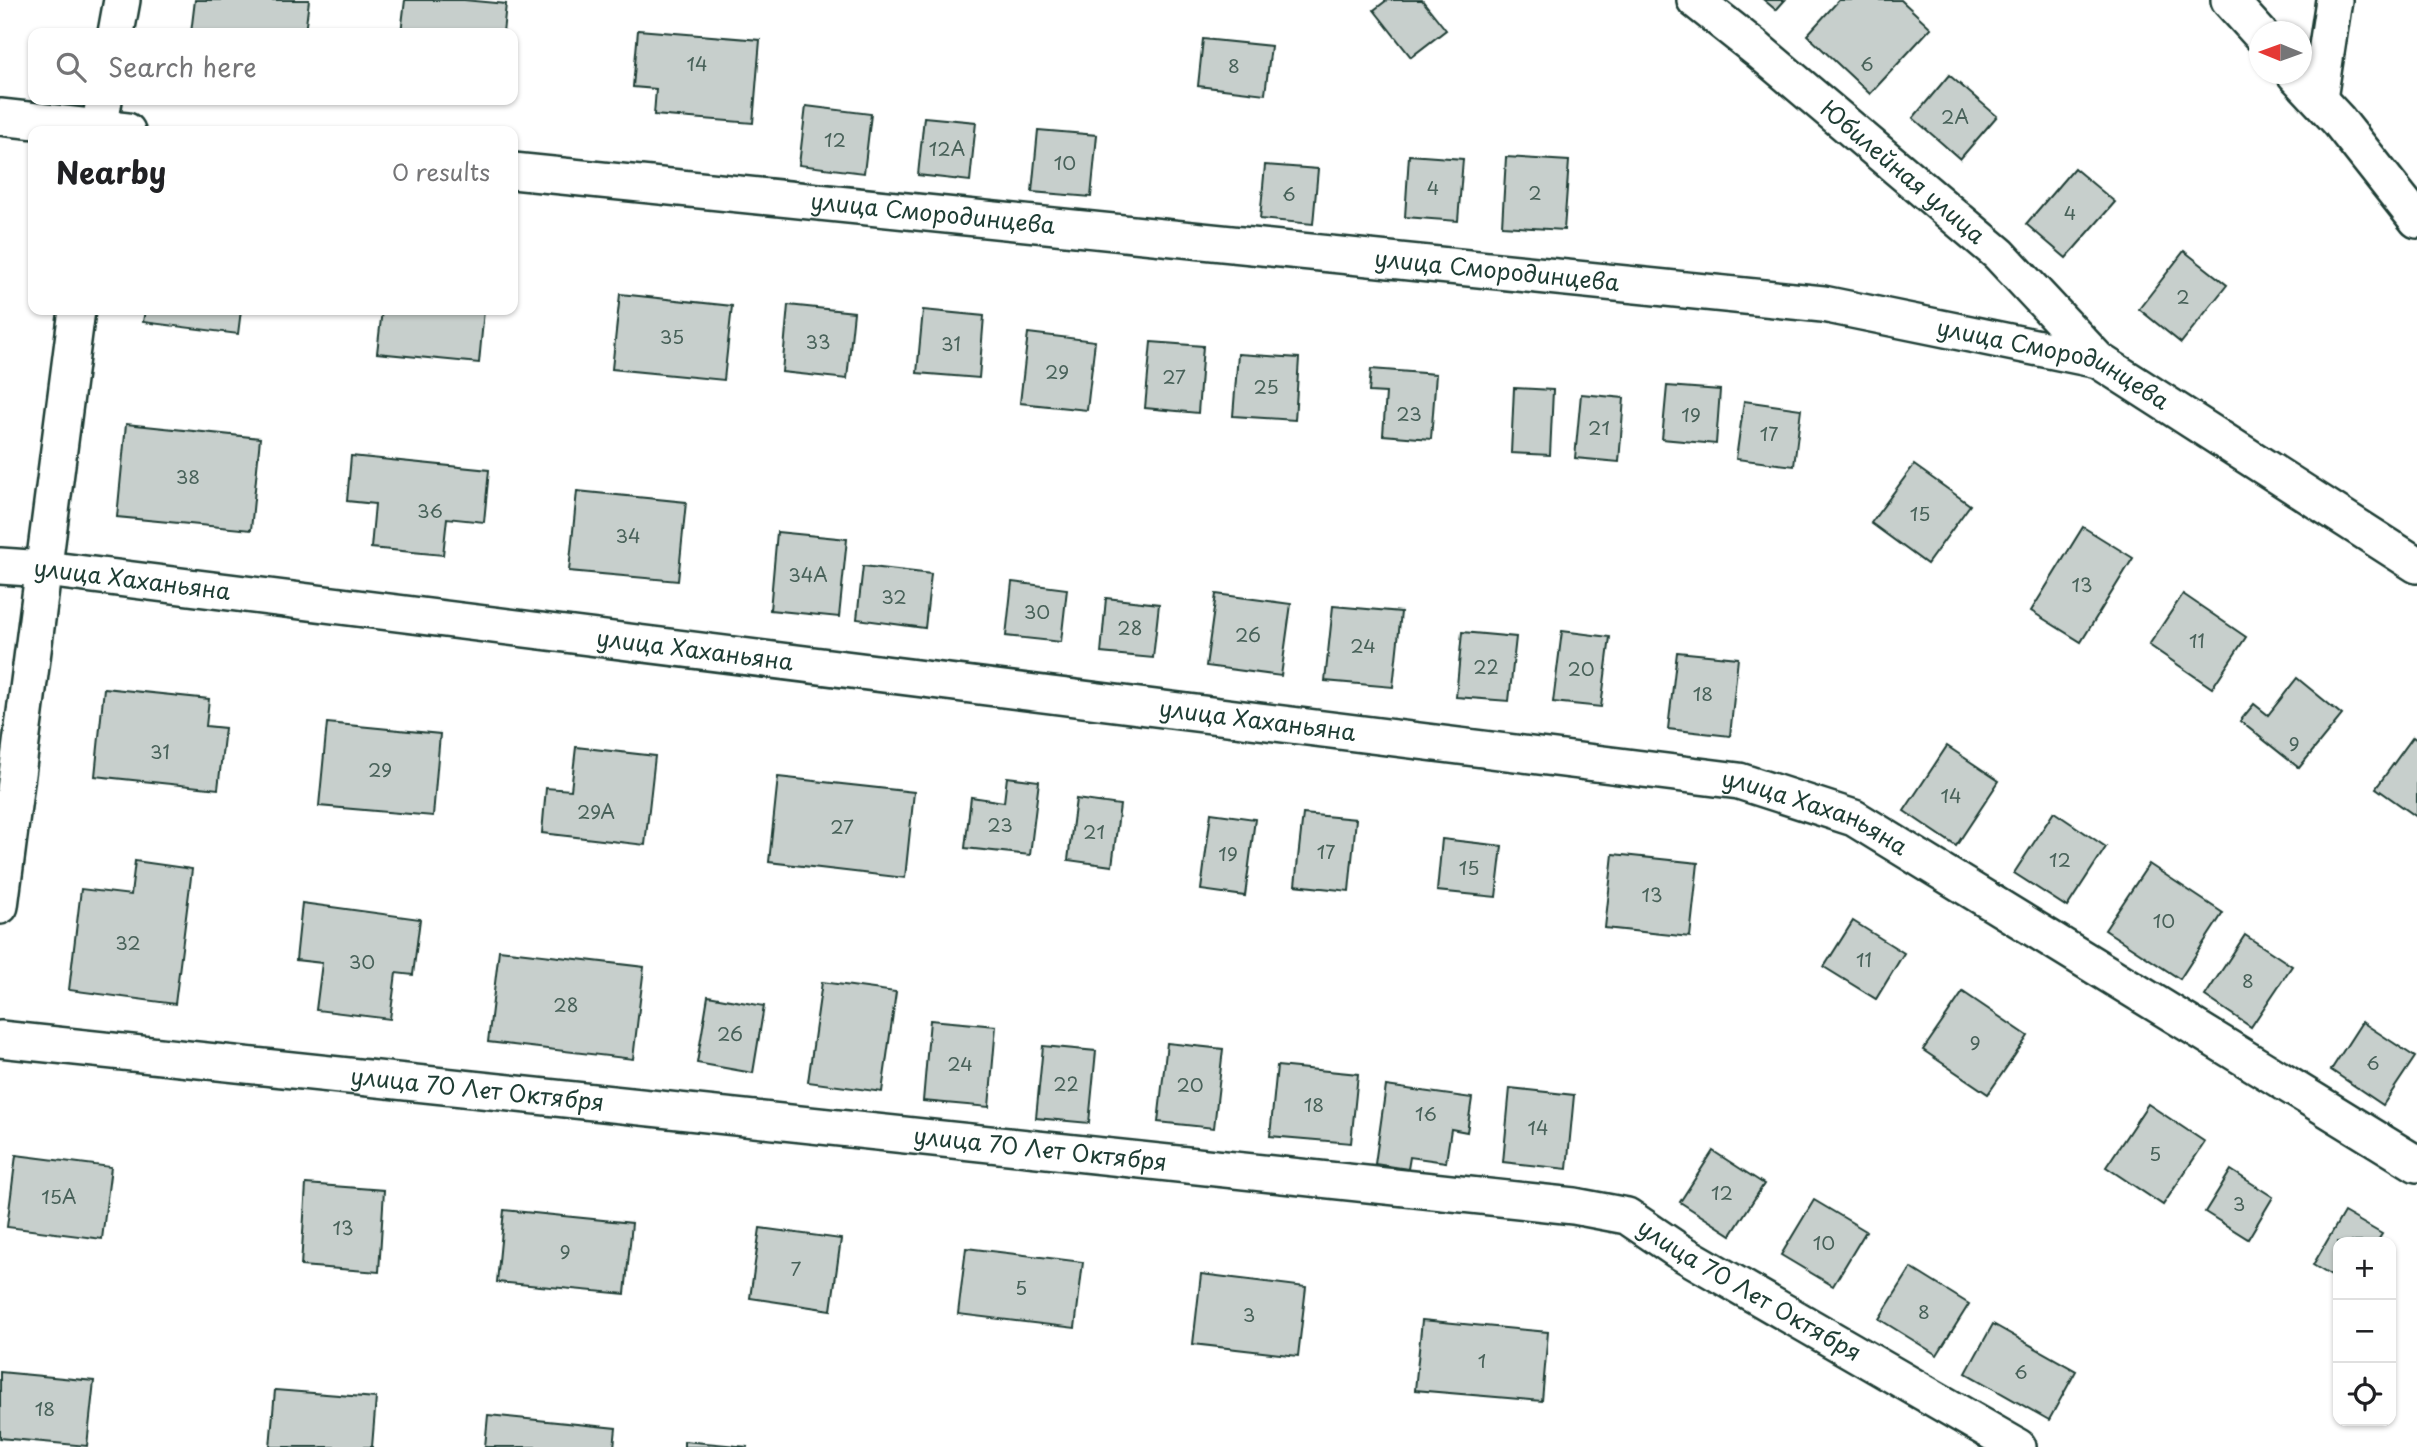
<!DOCTYPE html>
<meta charset="utf-8">
<style>
body{margin:0;font-family:"Playpen Sans",sans-serif;background:#f6f6f6;color:#202124}
.controls{position:absolute;right:21px;bottom:21px;display:grid;overflow:hidden;border-radius:14px;box-shadow:0 2px 5px #0004}
.controls button{width:63px;height:63px;display:grid;place-items:center;padding:0;border:0;border-bottom:2px solid #e0e0e0;background:#fff;color:#202124;font:35px sans-serif}
.compass{position:absolute;left:2249px;top:21px;width:63px;height:63px;border-radius:50%;background:#fff;box-shadow:0 2px 5px #0004;rotate:271deg}
.list{margin:0;padding:0;list-style:none}
h2{display:flex;justify-content:space-between;align-items:center;height:91px;margin:0;padding:0 28px;font-size:30px}
h2 small{font-size:23px;font-weight:400;color:#757577}
.icon{flex:none;width:38px;height:38px;fill:none;stroke:currentColor;stroke-width:2;stroke-linecap:round;stroke-linejoin:round}
.map{position:relative;flex:none;width:2417px;height:1447px;overflow:hidden}
.search{position:absolute;background:#fff;box-shadow:0 2px 5px #0004;left:28px;top:28px;width:490px;height:77px;display:flex;align-items:center;gap:18px;box-sizing:border-box;padding:0 24px;border-radius:14px;color:#757577;font-size:26px}
.panel{position:absolute;background:#fff;box-shadow:0 2px 5px #0004;left:28px;top:126px;width:490px;height:189px;border-radius:14px}
.map>svg:first-child{display:block}
.building{fill:#c7cfcc;stroke:#1f3d34;stroke-width:2}
.lines{fill:none;stroke-linecap:round;stroke-linejoin:round}
.street-casing{stroke:#1f3d34;stroke-width:40}
.street{stroke:#fff;stroke-width:35}
.labels{text-anchor:middle;stroke-width:6;stroke-linejoin:round;paint-order:stroke}
.number-label{font-size:19px;fill:#49625a}
.street-label{font-size:23px;fill:#1f3d34;stroke:#fff}
</style>
<div class="map">
<svg width="2417" height="1447" viewBox="0 0 2417 1447">
<rect width="100%" height="100%" fill="#fff"/>
<filter id="ink" filterUnits="userSpaceOnUse"><feTurbulence type="fractalNoise" baseFrequency=".0143" numOctaves="2"/><feDisplacementMap in="SourceGraphic" scale="14" xChannelSelector="R" yChannelSelector="G"/><feConvolveMatrix kernelMatrix="1 2 1 2 8 2 1 2 1" color-interpolation-filters="sRGB"/></filter>
<g filter="url(#ink)">
<g class="building">
<path d="M195 0H309L305 33H191Z"/>
<path d="M405 0H464L506 4 503 33H401Z"/>
<path d="M1387 0H1422L1446 30 1411 57 1374 10Z"/>
<path d="M1764 0H1785L1776 10Z"/>
<path d="M1839 0H1901L1931 28 1870 94 1807 35Z"/>
<path d="M638 30 760 40 753 123 654 115 656 89 633 87Z"/>
<path d="M1203 39 1271 46 1265 94 1198 86Z"/>
<path d="M1949 75 1997 116 1960 159 1913 118Z"/>
<path d="M806 106 871 114 864 173 799 165Z"/>
<path d="M924 117 976 122 970 181 918 175Z"/>
<path d="M1038 130 1097 135 1091 197 1032 192Z"/>
<path d="M1409 155 1463 159 1458 221 1405 217Z"/>
<path d="M1506 157 1569 161 1564 230 1502 226Z"/>
<path d="M1265 165 1318 169 1313 224 1260 219Z"/>
<path d="M2074 168 2115 202 2066 258 2026 224Z"/>
<path d="M2184 251 2227 285 2181 343 2139 309Z"/>
<path d="M620 294 732 306 724 380 612 369Z"/>
<path d="M788 305 854 312 847 379 782 372Z"/>
<path d="M145 310H241L238 334 143 322Z"/>
<path d="M382 310H484L479 363 377 353Z"/>
<path d="M923 310 984 316 979 378 917 373Z"/>
<path d="M1028 333 1095 341 1087 410 1020 403Z"/>
<path d="M1151 342 1203 346 1198 413 1145 408Z"/>
<path d="M1238 354 1299 358 1295 420 1233 416Z"/>
<path d="M1371 369 1436 374 1431 439 1383 435 1386 393 1369 392Z"/>
<path d="M1667 386 1720 390 1716 444 1662 439Z"/>
<path d="M1514 388 1553 390 1550 455 1511 453Z"/>
<path d="M1581 394 1624 398 1619 462 1575 458Z"/>
<path d="M1744 401 1801 409 1794 466 1736 459Z"/>
<path d="M126 424 260 438 251 530 117 517Z"/>
<path d="M351 456 489 470 484 522 447 518 443 555 371 548 375 504 347 501Z"/>
<path d="M1914 465 1970 505 1927 564 1871 523Z"/>
<path d="M577 491 686 502 678 581 569 571Z"/>
<path d="M2083 527 2133 558 2081 642 2031 611Z"/>
<path d="M777 532 847 539 839 617 770 610Z"/>
<path d="M863 566 931 574 925 628 857 619Z"/>
<path d="M1012 582 1067 589 1061 642 1006 636Z"/>
<path d="M1216 594 1291 604 1281 676 1206 666Z"/>
<path d="M2183 594 2246 637 2212 688 2149 645Z"/>
<path d="M1106 598 1159 604 1153 658 1101 653Z"/>
<path d="M1333 606 1401 612 1393 687 1325 681Z"/>
<path d="M1562 631 1610 637 1601 707 1553 702Z"/>
<path d="M1462 632 1516 637 1509 701 1456 697Z"/>
<path d="M1677 652 1738 658 1730 736 1668 729Z"/>
<path d="M2297 678 2342 715 2299 768 2240 721 2254 704 2268 715Z"/>
<path d="M104 688 209 699 206 726 225 728 218 789 95 776Z"/>
<path d="M327 723 440 734 433 816 319 806Z"/>
<path d="M2413 737 2417 740V817L2376 788Z"/>
<path d="M1947 746 1999 781 1956 846 1904 811Z"/>
<path d="M576 747 655 756 645 845 542 833 546 788 571 790Z"/>
<path d="M778 777 914 792 905 878 769 862Z"/>
<path d="M1007 777 1039 781 1030 855 965 848 971 797 1004 802Z"/>
<path d="M1076 799 1120 805 1112 866 1068 860Z"/>
<path d="M2054 812 2106 847 2067 907 2014 873Z"/>
<path d="M1211 813 1255 819 1245 896 1201 890Z"/>
<path d="M1303 814 1356 819 1349 891 1295 885Z"/>
<path d="M1442 839 1502 846 1496 897 1437 891Z"/>
<path d="M1613 854 1698 863 1690 937 1605 928Z"/>
<path d="M135 861 192 869 175 1004 69 990 81 889 131 895Z"/>
<path d="M2149 864 2223 913 2180 979 2105 930Z"/>
<path d="M302 903 420 919 413 975 396 973 390 1019 316 1010 322 963 296 960Z"/>
<path d="M1853 921 1904 953 1876 999 1824 967Z"/>
<path d="M2245 935 2292 966 2251 1027 2205 996Z"/>
<path d="M499 950 644 967 633 1059 488 1042Z"/>
<path d="M822 982 896 992 882 1092 808 1082Z"/>
<path d="M1963 992 2028 1036 1988 1094 1923 1050Z"/>
<path d="M708 996 764 1006 753 1073 697 1063Z"/>
<path d="M930 1020 996 1026 989 1107 923 1101Z"/>
<path d="M2362 1022 2415 1057 2383 1105 2331 1070Z"/>
<path d="M1167 1043 1223 1049 1214 1128 1158 1122Z"/>
<path d="M1043 1046 1096 1051 1089 1123 1036 1118Z"/>
<path d="M1277 1066 1358 1074 1351 1143 1270 1136Z"/>
<path d="M1386 1086 1472 1098 1467 1132 1451 1129 1446 1162 1410 1157 1408 1169 1375 1164Z"/>
<path d="M1510 1088 1574 1095 1567 1169 1503 1162Z"/>
<path d="M2148 1104 2205 1142 2163 1205 2106 1167Z"/>
<path d="M1713 1151 1764 1184 1731 1235 1680 1202Z"/>
<path d="M16 1155 111 1167 102 1239 7 1227Z"/>
<path d="M2231 1170 2273 1197 2248 1239 2205 1212Z"/>
<path d="M306 1184 384 1190 379 1272 301 1266Z"/>
<path d="M1814 1200 1866 1231 1833 1286 1781 1255Z"/>
<path d="M504 1210 632 1223 625 1294 497 1282Z"/>
<path d="M2344 1212 2382 1234 2377 1242H2338V1280L2313 1265Z"/>
<path d="M760 1228 841 1239 831 1310 750 1298Z"/>
<path d="M966 1248 1083 1262 1075 1328 958 1314Z"/>
<path d="M1911 1268 1969 1304 1937 1355 1879 1319Z"/>
<path d="M1201 1274 1306 1287 1298 1356 1193 1344Z"/>
<path d="M1422 1320 1548 1332 1542 1401 1415 1390Z"/>
<path d="M1993 1324 2076 1371 2049 1420 1966 1373Z"/>
<path d="M0 1372 94 1381 87 1446 0 1438Z"/>
<path d="M275 1390 376 1398 372 1447H270Z"/>
<path d="M488 1415 616 1428 614 1447H485Z"/>
<path d="M684 1441 748 1447H684Z"/>
</g>
<g class="lines">
<defs>
<g id="street">
<path id="s1" d="M1695 0 1758 50 1999 254 2098 360"/>
<path d="M2229 0 2260 34"/>
<path d="M116 33 122 0"/>
<path d="M2295 74 2338 120 2417 220"/>
<path d="M2319 99 2334 0"/>
<path d="M0 117 127 131"/>
<path d="M99 131 104 100"/>
<path id="s2" d="M513 171 1823 304 2098 360 2417 565"/>
<path id="s3" d="M0 566 45 569 1739 781 1854 818 2417 1164"/>
<path d="M0 906 77 310"/>
<path id="s4" d="M0 1039 1574 1206 1627 1216 1677 1250 2018 1447"/>
</g>
</defs>
<use href="#street" class="street-casing"/>
<use href="#street" class="street"/>
</g>
</g>
<g class="labels">
<g class="number-label">
<text x="697" y="71">14</text>
<text x="1867" y="71">6</text>
<text x="1234" y="73">8</text>
<text x="1955" y="124">2А</text>
<text x="835" y="147">12</text>
<text x="947" y="156">12А</text>
<text x="1065" y="170">10</text>
<text x="1433" y="195">4</text>
<text x="1535" y="200">2</text>
<text x="1289" y="201">6</text>
<text x="2070" y="220">4</text>
<text x="2183" y="304">2</text>
<text x="672" y="344">35</text>
<text x="818" y="349">33</text>
<text x="951" y="351">31</text>
<text x="1057" y="379">29</text>
<text x="1174" y="384">27</text>
<text x="1266" y="394">25</text>
<text x="1409" y="421">23</text>
<text x="1691" y="422">19</text>
<text x="1599" y="435">21</text>
<text x="1769" y="441">17</text>
<text x="188" y="484">38</text>
<text x="430" y="518">36</text>
<text x="1920" y="521">15</text>
<text x="628" y="543">34</text>
<text x="808" y="582">34А</text>
<text x="2082" y="592">13</text>
<text x="894" y="604">32</text>
<text x="1037" y="619">30</text>
<text x="1130" y="635">28</text>
<text x="1248" y="642">26</text>
<text x="2197" y="648">11</text>
<text x="1363" y="653">24</text>
<text x="1486" y="674">22</text>
<text x="1581" y="676">20</text>
<text x="1703" y="701">18</text>
<text x="2294" y="751">9</text>
<text x="160" y="759">31</text>
<text x="380" y="777">29</text>
<text x="1951" y="803">14</text>
<text x="596" y="819">29А</text>
<text x="1000" y="832">23</text>
<text x="842" y="834">27</text>
<text x="1094" y="839">21</text>
<text x="1326" y="859">17</text>
<text x="1228" y="861">19</text>
<text x="2060" y="867">12</text>
<text x="1469" y="875">15</text>
<text x="1652" y="902">13</text>
<text x="2164" y="928">10</text>
<text x="128" y="950">32</text>
<text x="1864" y="967">11</text>
<text x="362" y="969">30</text>
<text x="2248" y="988">8</text>
<text x="566" y="1012">28</text>
<text x="730" y="1041">26</text>
<text x="1975" y="1050">9</text>
<text x="2373" y="1070">6</text>
<text x="960" y="1071">24</text>
<text x="1066" y="1091">22</text>
<text x="1190" y="1092">20</text>
<text x="1314" y="1112">18</text>
<text x="1426" y="1121">16</text>
<text x="1538" y="1135">14</text>
<text x="2155" y="1161">5</text>
<text x="1722" y="1200">12</text>
<text x="59" y="1204">15А</text>
<text x="2239" y="1211">3</text>
<text x="343" y="1235">13</text>
<text x="1824" y="1250">10</text>
<text x="565" y="1259">9</text>
<text x="796" y="1276">7</text>
<text x="1021" y="1295">5</text>
<text x="1924" y="1319">8</text>
<text x="1249" y="1322">3</text>
<text x="1482" y="1368">1</text>
<text x="2021" y="1379">6</text>
<text x="45" y="1416">18</text>
</g>
<g class="street-label">
<text dy="8" stroke="none"><textPath href="#s1" startOffset="270">Юбилейная улица</textPath></text>
<text dy="8" stroke="none"><textPath href="#s2" startOffset="422">улица Смородинцева</textPath></text>
<text dy="8" stroke="none"><textPath href="#s2" startOffset="989">улица Смородинцева</textPath></text>
<text dy="8" stroke="none"><textPath href="#s2" startOffset="1556">улица Смородинцева</textPath></text>
<text dy="8" stroke="none"><textPath href="#s3" startOffset="133">улица Хаханьяна</textPath></text>
<text dy="8" stroke="none"><textPath href="#s3" startOffset="700">улица Хаханьяна</textPath></text>
<text dy="8" stroke="none"><textPath href="#s3" startOffset="1267">улица Хаханьяна</textPath></text>
<text dy="8" stroke="none"><textPath href="#s3" startOffset="1834">улица Хаханьяна</textPath></text>
<text dy="8" stroke="none"><textPath href="#s4" startOffset="480">улица 70 Лет Октября</textPath></text>
<text dy="8" stroke="none"><textPath href="#s4" startOffset="1046">улица 70 Лет Октября</textPath></text>
<text dy="8" stroke="none"><textPath href="#s4" startOffset="1780">улица 70 Лет Октября</textPath></text>
</g>
</g>
</svg>
<div class="controls">
<button>+</button>
<button>−</button>
<button><svg class="icon" aria-label="locate" viewBox="0 0 24 24"><circle cx="12" cy="12" r="6"/><path d="M12 2v4M12 18v4M2 12h4M18 12h4"/></svg></button>
</div>
<svg class="compass" viewBox="-18 -18 36 36"><path d="M0-13l5 13h-10z" fill="#e53935"/><path d="M0 13l5-13h-10z" fill="#757577"/></svg>
<div class="search"><svg class="icon" aria-label="search" viewBox="0 0 24 24"><circle cx="10" cy="10" r="6"/><path d="M15 15l6 6"/></svg>Search here</div>
<section class="panel">
<h2>Nearby<small>0 results</small></h2>
<ul class="list">
</ul>
</section>
</div>
